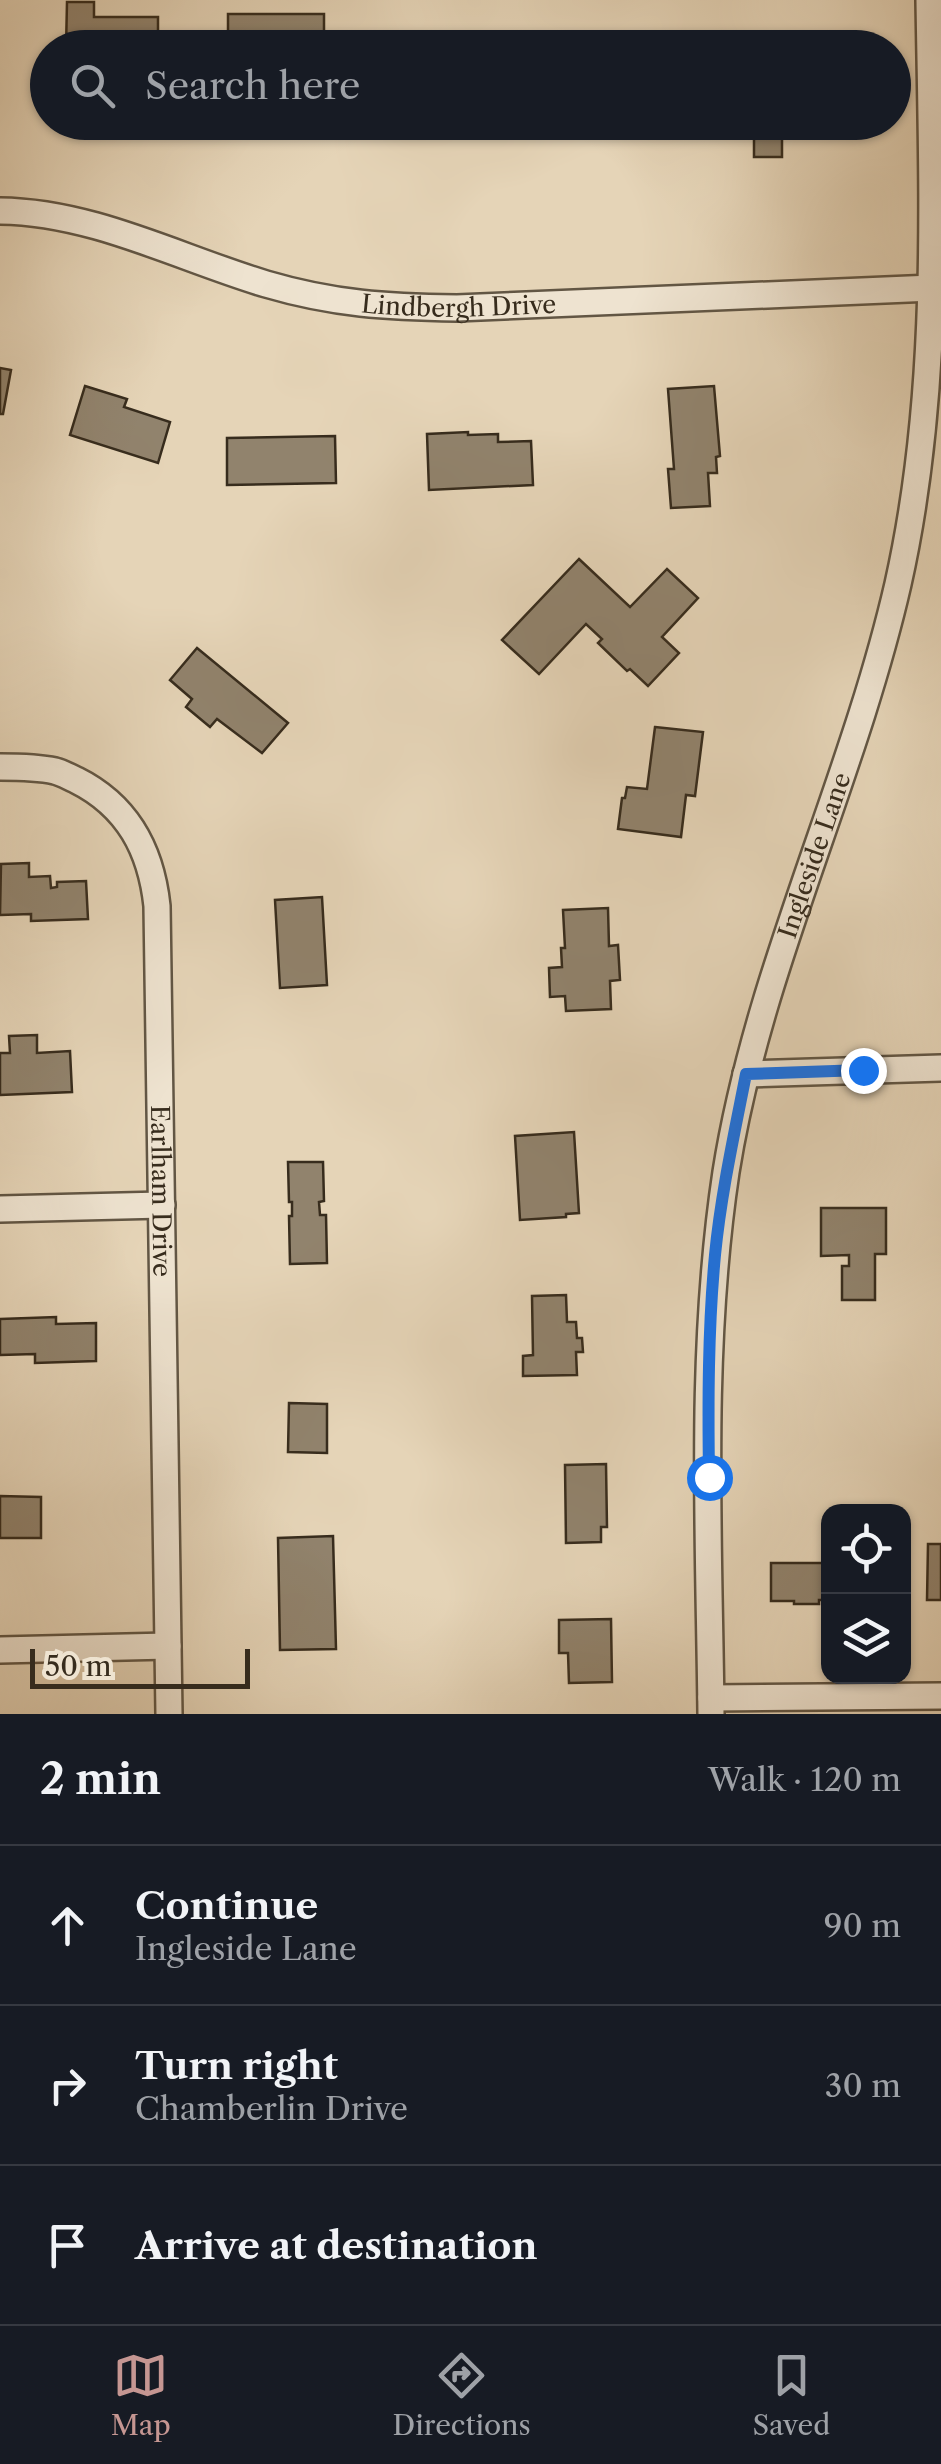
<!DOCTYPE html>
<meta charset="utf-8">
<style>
body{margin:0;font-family:"Libre Caslon Text",serif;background:#242831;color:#f1f3f6}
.controls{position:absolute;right:30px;bottom:30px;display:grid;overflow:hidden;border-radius:20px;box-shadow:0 2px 8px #0004}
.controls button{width:90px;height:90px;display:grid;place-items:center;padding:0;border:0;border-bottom:2px solid #363941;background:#171b24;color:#f1f3f6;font:50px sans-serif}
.scale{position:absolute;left:30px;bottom:25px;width:220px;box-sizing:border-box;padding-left:10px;border:5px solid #372c1d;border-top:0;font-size:28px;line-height:35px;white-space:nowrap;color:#372c1d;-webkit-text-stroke:8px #eee3d0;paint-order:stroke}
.stop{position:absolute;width:30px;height:30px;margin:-22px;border:8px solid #1a73e8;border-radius:50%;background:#fff}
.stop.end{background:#1a73e8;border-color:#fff;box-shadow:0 2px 10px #0008}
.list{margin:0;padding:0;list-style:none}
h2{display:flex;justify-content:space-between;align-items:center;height:130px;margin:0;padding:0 40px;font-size:42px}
h2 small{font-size:32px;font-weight:400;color:#9ea1a6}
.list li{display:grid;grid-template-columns:65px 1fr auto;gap:30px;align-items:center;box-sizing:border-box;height:160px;padding:0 40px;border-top:2px solid #363941}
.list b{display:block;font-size:38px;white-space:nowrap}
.list p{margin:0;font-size:32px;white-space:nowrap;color:#9ea1a6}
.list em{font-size:32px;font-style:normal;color:#9ea1a6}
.icon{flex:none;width:55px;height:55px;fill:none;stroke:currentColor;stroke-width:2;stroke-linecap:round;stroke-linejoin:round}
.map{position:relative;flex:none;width:941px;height:1714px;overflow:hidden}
.search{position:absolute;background:#171b24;box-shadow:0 2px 8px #0004;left:30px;right:30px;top:30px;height:110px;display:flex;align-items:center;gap:25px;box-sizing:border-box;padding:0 35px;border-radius:55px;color:#9ea1a6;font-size:38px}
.sheet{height:610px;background:#171b24}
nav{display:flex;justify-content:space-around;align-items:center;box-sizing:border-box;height:140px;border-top:2px solid #363941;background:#171b24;font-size:28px;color:#9ea1a6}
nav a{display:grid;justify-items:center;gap:5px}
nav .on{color:#c59692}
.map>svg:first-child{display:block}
.building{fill:#91836d;stroke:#372c1d;stroke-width:2.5}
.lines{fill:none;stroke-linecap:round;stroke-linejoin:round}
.minor-casing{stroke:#625644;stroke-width:30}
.minor{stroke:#eee3d0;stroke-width:25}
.route{stroke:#1a73e8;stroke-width:12}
.labels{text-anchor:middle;stroke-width:9;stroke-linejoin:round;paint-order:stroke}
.street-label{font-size:25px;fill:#372c1d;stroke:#eee3d0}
</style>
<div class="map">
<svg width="941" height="1714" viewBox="0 0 941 1714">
<rect width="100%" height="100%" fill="#e5d4b7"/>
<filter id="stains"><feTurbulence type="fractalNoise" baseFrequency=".002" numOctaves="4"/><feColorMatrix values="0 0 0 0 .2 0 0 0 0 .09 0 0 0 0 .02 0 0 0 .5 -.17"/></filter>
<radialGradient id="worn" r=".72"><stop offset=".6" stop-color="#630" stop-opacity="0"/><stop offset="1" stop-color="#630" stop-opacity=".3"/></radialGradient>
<g class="building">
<path d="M67 2H94V17H158V48H66Z"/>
<rect x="228" y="14" width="96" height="34"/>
<path d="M754 122H799V129H782V157H754Z"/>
<path d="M0 368 11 370 3 414H0Z"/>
<path d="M85 386 127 399 124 407 170 422 158 463 70 435Z"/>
<path d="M714 386 720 456 716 457 717 473H708L710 506 671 508 668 469H674L668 389Z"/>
<path d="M468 432V435L498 434V442L531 441 533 485 429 490 427 434Z"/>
<path d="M335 436 336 483 227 485V438Z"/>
<path d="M579 559 630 607 667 569 698 598 662 637 679 653 648 686 630 669 627 671 598 643 602 639 586 624 539 674 502 640Z"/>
<path d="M197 648 288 723 262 753 217 719 210 727 186 707 192 699 170 680Z"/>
<path d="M655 727 703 732 695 796 686 795 681 837 618 829 622 798H625L627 787 647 789Z"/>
<path d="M29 863V877L50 876 51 888 57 887V882L86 881 88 919 31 921V914L0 915 1 864Z"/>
<path d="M322 897 327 985 280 988 275 900Z"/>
<path d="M608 908 609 946 618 945 620 980 610 981 611 1009 566 1011 565 996 550 997 549 968 562 967 561 948H565L563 910Z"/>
<path d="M37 1035V1053L70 1051 72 1092 0 1095V1053H10L9 1036Z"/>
<path d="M574 1132 579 1213 566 1214V1217L520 1220 515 1136Z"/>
<path d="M288 1162H323L324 1201 319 1202 320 1215H326L327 1263 290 1264 289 1216H292V1202H289Z"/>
<path d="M821 1208H886V1254H875V1300H842V1266H849V1255L821 1256Z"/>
<path d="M566 1295 567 1322H576L577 1338H582L583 1352H576L577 1375 523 1376V1356L533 1355 532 1296Z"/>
<path d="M56 1317V1324L96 1323V1361L35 1363V1354L0 1355V1319Z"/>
<path d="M289 1403 327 1404V1453L288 1452Z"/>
<path d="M606 1464 607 1527H601V1542L566 1543 565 1465Z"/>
<path d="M0 1496 41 1497V1538H0Z"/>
<path d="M333 1536 336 1649 280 1650 278 1538Z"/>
<path d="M928 1544H941V1600H927Z"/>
<path d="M771 1563H828L826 1600H819V1604H794V1601H771Z"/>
<path d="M611 1619 612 1682 569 1683 568 1653H559V1620Z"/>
</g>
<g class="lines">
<defs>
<g id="minor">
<path id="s1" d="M0 211C93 212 179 258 266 284 334 304 387 307 457 308L932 288"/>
<path id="s2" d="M0 767C18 767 37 767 55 771 63 773 69 777 76 780 128 806 151 850 157 906L169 1714"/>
<path d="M746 1074 941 1068"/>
<path d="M0 1209 162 1205"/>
<path d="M0 1650 168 1646"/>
<path d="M711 1698 941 1696"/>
<path id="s3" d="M711 1714C709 1533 699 1351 726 1172 758 969 852 784 898 584 941 392 932 196 929 0"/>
</g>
</defs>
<use href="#minor" class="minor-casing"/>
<use href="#minor" class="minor"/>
</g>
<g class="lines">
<path class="route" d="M709 1477C708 1403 708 1329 715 1255 721 1194 734 1135 746 1074L863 1070"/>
</g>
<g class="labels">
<g class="street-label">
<text dy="9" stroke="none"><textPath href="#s1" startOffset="472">Lindbergh Drive</textPath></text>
<text dy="9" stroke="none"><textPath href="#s3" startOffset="872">Ingleside Lane</textPath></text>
<text dy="9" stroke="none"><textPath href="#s2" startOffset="520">Earlham Drive</textPath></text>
</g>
</g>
<rect width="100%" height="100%" filter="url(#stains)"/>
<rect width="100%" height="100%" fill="url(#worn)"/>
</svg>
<div class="controls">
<button><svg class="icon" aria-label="locate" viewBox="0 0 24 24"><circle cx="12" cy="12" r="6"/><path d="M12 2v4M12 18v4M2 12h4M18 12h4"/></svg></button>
<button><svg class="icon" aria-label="layers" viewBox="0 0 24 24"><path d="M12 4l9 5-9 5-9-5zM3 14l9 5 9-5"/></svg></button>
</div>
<div class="scale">50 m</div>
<div class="stop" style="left:709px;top:1477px"></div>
<div class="stop end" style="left:863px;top:1070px"></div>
<div class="search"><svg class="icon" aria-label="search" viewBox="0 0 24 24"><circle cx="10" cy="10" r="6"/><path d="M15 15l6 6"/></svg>Search here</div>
</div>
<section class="sheet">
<h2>2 min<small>Walk · 120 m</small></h2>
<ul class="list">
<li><svg class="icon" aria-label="ahead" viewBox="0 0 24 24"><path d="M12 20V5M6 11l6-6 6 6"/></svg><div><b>Continue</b><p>Ingleside Lane</p></div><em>90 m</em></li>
<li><svg class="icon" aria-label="right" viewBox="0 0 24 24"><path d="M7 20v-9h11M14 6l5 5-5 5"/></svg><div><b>Turn right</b><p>Chamberlin Drive</p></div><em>30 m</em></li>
<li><svg class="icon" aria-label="arrive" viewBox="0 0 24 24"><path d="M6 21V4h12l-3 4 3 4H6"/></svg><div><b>Arrive at destination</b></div></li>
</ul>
</section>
<nav>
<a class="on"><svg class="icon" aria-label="map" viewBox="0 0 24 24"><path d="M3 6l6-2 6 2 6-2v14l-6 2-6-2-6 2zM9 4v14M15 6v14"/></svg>Map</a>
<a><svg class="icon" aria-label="directions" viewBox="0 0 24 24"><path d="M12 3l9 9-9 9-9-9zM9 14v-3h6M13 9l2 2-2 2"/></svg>Directions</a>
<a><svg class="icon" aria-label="saved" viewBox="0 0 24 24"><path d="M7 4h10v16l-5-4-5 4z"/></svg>Saved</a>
</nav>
